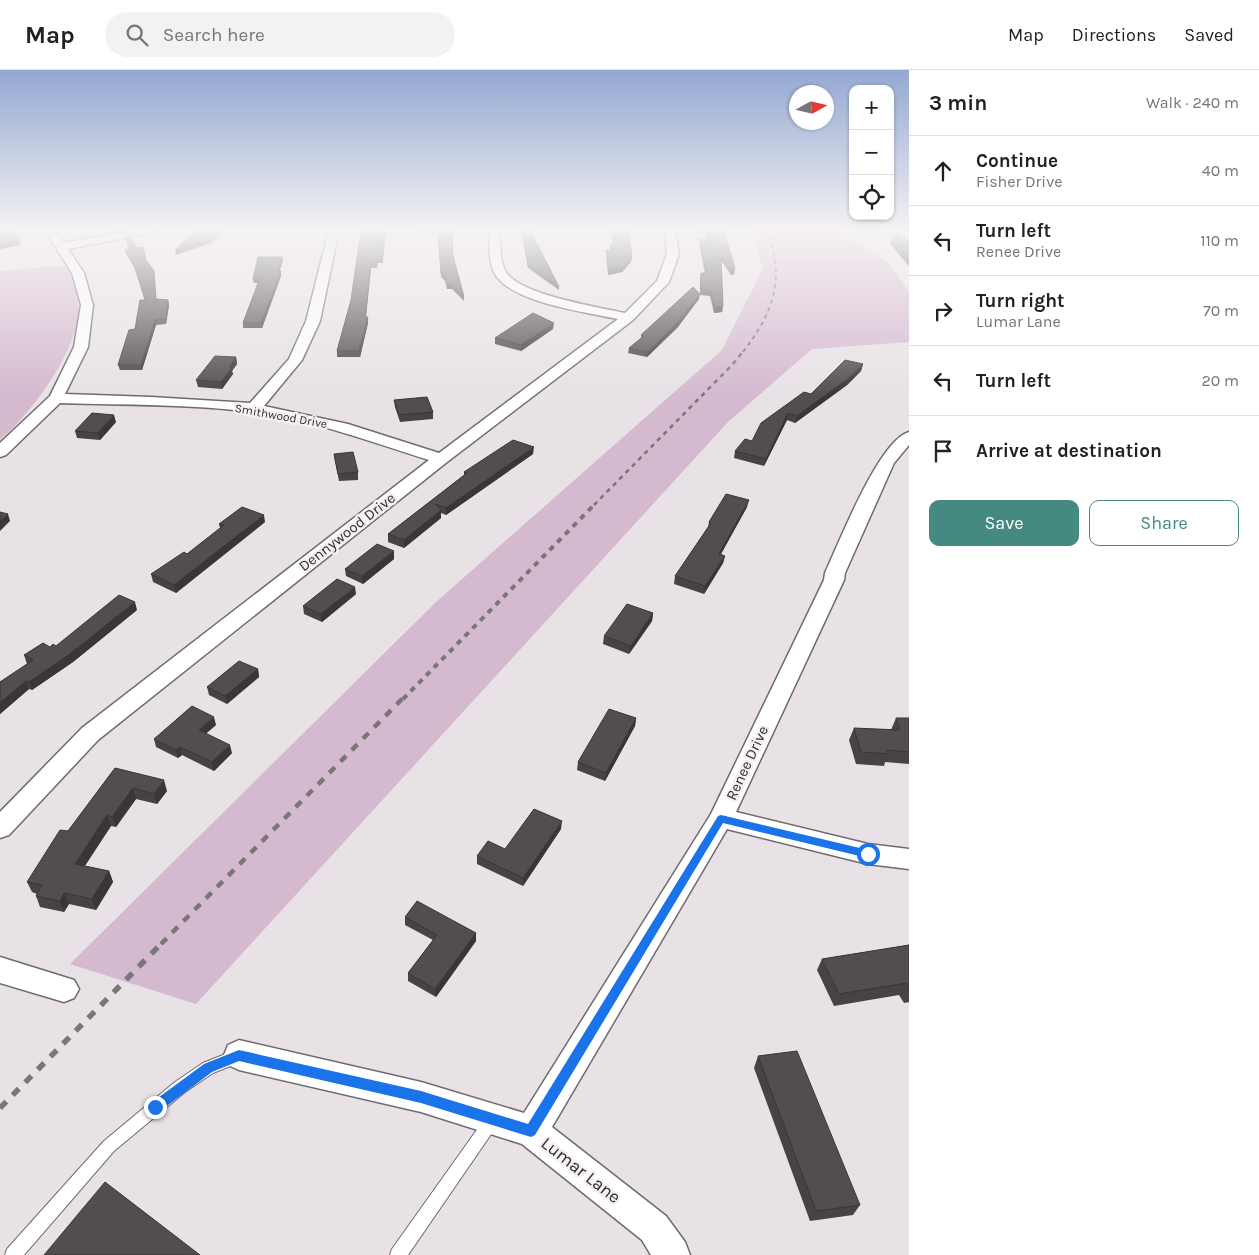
<!DOCTYPE html>
<meta charset="utf-8">
<style>
body{margin:0;font-family:Karla,sans-serif;background:#f2f2f2;color:#222}
.controls{position:absolute;right:15px;top:15px;display:grid;overflow:hidden;border-radius:10px;box-shadow:0 1px 4px #0004}
.controls button{width:45px;height:45px;display:grid;place-items:center;padding:0;border:0;border-bottom:1px solid #e0e0e0;background:#fff;color:#222;font:25px sans-serif}
.compass{position:absolute;left:789px;top:15px;width:45px;height:45px;border-radius:50%;background:#fff;box-shadow:0 1px 4px #0004;rotate:82deg}
.stop{position:absolute;width:15px;height:15px;margin:-11px;border:4px solid #1a73e8;border-radius:50%;background:#fff}
.stop.end{background:#1a73e8;border-color:#fff;box-shadow:0 1px 5px #0008}
.list{margin:0;padding:0;list-style:none}
h2{display:flex;justify-content:space-between;align-items:center;height:65px;margin:0;padding:0 20px;font-size:21px}
h2 small{font-size:16px;font-weight:400;color:#767676}
.list li{display:grid;grid-template-columns:32px 1fr auto;gap:15px;align-items:center;box-sizing:border-box;height:70px;padding:0 20px;border-top:1px solid #e0e0e0}
.list b{display:block;font-size:19px;white-space:nowrap}
.list p{margin:0;font-size:16px;white-space:nowrap;color:#767676}
.list em{font-size:16px;font-style:normal;color:#767676}
.actions{display:flex;gap:10px;padding:15px 20px}
.actions a{flex:1;padding:11px 0;border:1px solid #458a80;border-radius:10px;text-align:center;font-size:18px;color:#458a80}
.actions .main{background:#458a80;color:#fff}
.icon{flex:none;width:28px;height:28px;fill:none;stroke:currentColor;stroke-width:2;stroke-linecap:round;stroke-linejoin:round}
.map{position:relative;flex:none;width:909px;height:1185px;overflow:hidden}
header{display:flex;align-items:center;gap:30px;box-sizing:border-box;height:70px;padding:0 25px;background:#fff;border-bottom:1px solid #e0e0e0}
header strong{font-size:24px}
nav{display:flex;gap:28px;margin-inline-start:auto;font-size:18px}
.search{width:350px;height:45px;background:#f2f2f2;display:flex;align-items:center;gap:12px;box-sizing:border-box;padding:0 18px;border-radius:28px;color:#767676;font-size:19px}
main{display:flex}
aside{flex:1;background:#fff}
.map>svg:first-child{display:block}
.green{fill:#d5b9cf}
.lines{fill:none;stroke-linecap:round;stroke-linejoin:round}
.service-casing{stroke:#6f6a6e;stroke-width:2}
.minor-casing{stroke:#6f6a6e;stroke-width:3}
.service{fill:#fff;fill-rule:evenodd}
.minor{fill:#fff;fill-rule:evenodd}
.rail-far4{stroke:#797678;stroke-width:2;stroke-dasharray:4 4;stroke-linecap:butt}
.rail-far3{stroke:#797678;stroke-width:2.5;stroke-dasharray:4.5 4.5;stroke-linecap:butt}
.rail-far2{stroke:#797678;stroke-width:4;stroke-dasharray:5.5 5.5;stroke-linecap:butt}
.rail-far1{stroke:#797678;stroke-width:4.5;stroke-dasharray:8 8;stroke-linecap:butt}
.rail{stroke:#797678;stroke-width:5.5;stroke-dasharray:9 9;stroke-linecap:butt}
.wall{fill:#464245}
.shaded-wall{fill:#393638}
.building{fill:#514d50;stroke:#393638}
.route{fill:#1a73e8}
.labels{text-anchor:middle;stroke-width:5;stroke-linejoin:round;paint-order:stroke}
.far-street-label{font-size:12px;fill:#2f2d2e;stroke:#f5f0f4}
.street-label{font-size:15px;fill:#2f2d2e;stroke:#f5f0f4}
.near-street-label{font-size:18px;fill:#2f2d2e;stroke:#f5f0f4}
</style>
<header>
<strong>Map</strong>
<div class="search"><svg class="icon" aria-label="search" viewBox="0 0 24 24"><circle cx="10" cy="10" r="6"/><path d="M15 15l6 6"/></svg>Search here</div>
<nav><a>Map</a><a>Directions</a><a>Saved</a></nav>
</header>
<main>
<div class="map">
<svg width="909" height="1185" viewBox="0 0 909 1185">
<rect width="100%" height="100%" fill="#e8e2e6"/>
<g class="green">
<path d="M751 160H837L889 193 909 222V272L812 279 728 352 196 934 70 894 436 532 722 280 763 198Z"/>
<path d="M66 195C73 211 80 229 78 247 72 288 31 343 0 370V201Z"/>
</g>
<g class="lines">
<defs>
<g id="service">
<path d="M238 979 243 981 245 986 243 991 213 1003 185 1022 114 1081 24 1185H5L7 1179 104 1071 175 1012 203 993Z"/>
<path d="M491 1044 496 1047 499 1052 496 1057 408 1185H390L392 1179 486 1047Z"/>
</g>
<g id="minor">
<path d="M45 160H55L64 173 133 160H155L150 163 68 179 84 203 93 235 88 277 65 324 151 327 250 333 289 289 306 251 329 160H339L320 251 302 290 264 336 348 354 439 383 618 249C586 242 509 233 494 202 488 190 490 173 489 160H499C501 173 499 191 506 202 520 225 598 237 625 243L657 211 667 184 665 160H675L679 184 669 212 633 250 447 392 98 670 9 765 0 768V742L82 658 429 390C372 372 312 350 253 342 190 334 124 335 60 333L6 385 0 387V373L50 326 74 277 81 235 72 203Z"/>
<path d="M909 362V375L894 393 845 503 844 510 736 742 868 774 909 779V799L868 794 727 759 552 1057 666 1146 685 1172 690 1185H651L642 1170 522 1074 421 1042 239 1000 228 995 224 985 228 975 239 970 421 1012 524 1043 711 744 824 510 825 503C839 473 879 370 909 362Z"/>
<path d="M0 887 74 910 79 919 74 928 64 932 0 913Z"/>
</g>
</defs>
<use href="#service" class="service-casing"/>
<use href="#minor" class="minor-casing"/>
<use href="#service" class="service"/>
<use href="#minor" class="minor"/>
<path class="rail-far4" d="M743 282C774 241 786 209 766 160"/>
<path class="rail-far3" d="M594 435 733 294 744 280"/>
<path class="rail-far2" d="M403 629 596 433"/>
<path class="rail-far1" d="M161 874 404 627"/>
<path class="rail" d="M0 1038 162 873"/>
</g>
<g class="wall">
<rect x="279" y="160" width="17" height="1"/>
<path d="M385 160 383 193H378L377 198H371L366 247H368V253L360 287H337V281L351 230Z"/>
<path d="M418 160H452L453 186 464 227V231L452 219H447L445 211 441 207 438 164H419Z"/>
<path d="M521 160H530L559 217V220L528 198Z"/>
<path d="M611 160H628L632 186 631 192 622 202 608 205 606 185V180H610V175H613Z"/>
<path d="M701 160H722L735 198 734 204 731 205 723 193H721L723 236 722 242 714 243 710 226 700 225V208L701 203H705L699 174V169H707Z"/>
<path d="M126 168 146 190 154 206 156 229 168 230 169 235 166 254 156 255 142 300H120L118 295 135 259 145 230 134 197 126 184 125 180 129 179Z"/>
<path d="M891 168 909 172V196L890 174Z"/>
<path d="M282 187 283 191 279 201 281 206 262 258H243V253L258 213H254L253 209Z"/>
<path d="M699 229 677 258 647 287 628 283 629 278 641 268V265Z"/>
<path d="M553 259 521 281 495 274V268Z"/>
<path d="M236 287 237 294 232 301 233 304 222 319 198 317 196 310Z"/>
<path d="M863 294 861 301 847 315 795 353 787 350 764 396 734 388 735 381 752 371 811 324Z"/>
<path d="M394 330 433 342V349L400 352 395 337Z"/>
<path d="M116 352 100 370 77 368 75 361Z"/>
<path d="M334 384 358 402V410L339 411 335 391Z"/>
<path d="M533 384 446 445 441 443V448L404 478 388 472V464L464 405V402Z"/>
<path d="M747 437 721 484 725 486 723 493 704 524 674 514 675 506 708 457 709 452Z"/>
<path d="M265 452 176 523 153 512 151 504 187 484 220 458 219 454Z"/>
<path d="M394 481V489L363 514 346 506 345 499Z"/>
<path d="M356 524 322 552 304 544 303 536Z"/>
<path d="M137 540 73 592 32 620 29 619 0 644V612L27 594 24 585 50 577 56 576Z"/>
<path d="M653 543 652 551 629 584 603 574 604 566Z"/>
<path d="M258 599 259 607 227 634 209 625 207 617Z"/>
<path d="M636 648 635 656 605 711 577 700 578 692Z"/>
<path d="M896 648H909V694L885 692 884 696 856 694 849 670 854 658 891 660Z"/>
<path d="M216 655 206 663 232 683 214 701 182 685 178 688 156 677 154 669Z"/>
<path d="M115 698 167 721 157 734 136 729 116 757 111 756 85 796 109 801 113 812 96 840 69 834 64 842 40 837 36 826 37 824 32 822 27 812 68 761Z"/>
<path d="M561 759 523 816 477 794V786L505 779Z"/>
<path d="M405 847 476 863V871L436 927 408 911V903L433 870 405 855Z"/>
<path d="M909 875V932L904 933 899 925 834 936 817 900 822 889Z"/>
<path d="M758 986 860 1135 853 1145 810 1151 754 998Z"/>
</g>
<g class="shaded-wall">
<path d="M218 160H224L211 173 176 185 175 180Z"/>
<path d="M20 169 21 175 0 179V173Z"/>
<path d="M632 186 631 192 622 202 608 205 609 199Z"/>
<path d="M282 187 283 191 278 206 277 201Z"/>
<path d="M371 192V198L365 253V247Z"/>
<path d="M735 198 734 204 731 205V200Z"/>
<path d="M281 201V206L262 258 261 253Z"/>
<rect x="447" y="215" width="5" height="4"/>
<path d="M700 224 699 229 677 258 647 287 648 282Z"/>
<path d="M168 230 169 235 166 254V249Z"/>
<path d="M723 236 722 242 714 243 715 237Z"/>
<path d="M368 247V253L360 287 359 281Z"/>
<path d="M155 250 156 255 142 300 141 295Z"/>
<path d="M554 253 553 259 521 281V275Z"/>
<path d="M236 287 237 294 232 301 233 304 222 319 221 312 229 298Z"/>
<path d="M863 294 861 301 847 315 795 353 797 346Z"/>
<path d="M788 343 787 350 764 396 766 389Z"/>
<path d="M114 345 116 352 100 370 98 363Z"/>
<path d="M534 377 533 384 446 445V438Z"/>
<path d="M749 430 747 437 717 491 719 484Z"/>
<path d="M441 440V448L404 478V470Z"/>
<path d="M8 444 10 451 0 461V451Z"/>
<path d="M264 445 265 452 176 523 174 515Z"/>
<path d="M394 481V489L363 514 362 506Z"/>
<path d="M725 486 723 493 704 524 705 516Z"/>
<path d="M355 517 356 524 322 552 321 544Z"/>
<path d="M135 532 137 540 73 592 32 620 29 612Z"/>
<path d="M653 543 652 551 629 584 631 576Z"/>
<path d="M258 599 259 607 227 634 225 626Z"/>
<path d="M26 611 29 619 0 644V633Z"/>
<path d="M214 647 216 655 201 668 199 660Z"/>
<path d="M636 648 635 656 605 711 606 703Z"/>
<path d="M230 675 232 683 214 701 212 692Z"/>
<path d="M180 677 182 685 178 688 176 680Z"/>
<path d="M164 710 167 721 157 734 154 724Z"/>
<path d="M133 718 136 729 116 757 112 747Z"/>
<path d="M107 745 111 756 79 804 75 794Z"/>
<path d="M562 751 561 759 523 816V808Z"/>
<path d="M109 801 113 812 96 840 92 829Z"/>
<path d="M64 823 69 834 64 842 60 831Z"/>
<path d="M476 863V871L436 927 435 919Z"/>
</g>
<g class="building">
<path d="M0 160H12L20 169 0 173Z"/>
<path d="M196 160H218L210 168 175 180Z"/>
<path d="M361 160H385L383 187H377V192H371L365 247H368L359 281H337L351 230Z"/>
<path d="M419 160H452L453 186 464 227 452 215H447L445 207 441 203 438 160 419 161Z"/>
<path d="M522 160H530L559 217 528 195Z"/>
<path d="M612 160H628L632 186 623 197 609 199 606 180H611L610 175H614Z"/>
<path d="M705 160H722L724 162 735 198 731 200 724 188H721L723 236 715 237 711 221 701 219V203H707L699 169 711 170Z"/>
<path d="M897 163 909 172V188L891 168Z"/>
<path d="M129 166 137 178 143 177 146 190 154 201 156 229 168 230 166 249 155 250 141 295H118L129 260 135 259 140 230H145L134 192 125 180 129 179 126 168Z"/>
<path d="M258 187H282L277 201H281L261 253H243L260 208 253 209Z"/>
<path d="M693 217 700 224 677 253 648 282 629 278 644 266 641 265Z"/>
<path d="M533 243 554 253 521 275 495 268Z"/>
<path d="M215 286 236 287 229 298H232L221 312 196 310Z"/>
<path d="M845 290 863 294 849 308 797 346 788 343 766 389 735 381 745 369 752 371 761 353 804 322 811 324Z"/>
<path d="M427 327 433 342 399 345 394 330Z"/>
<path d="M92 343 114 345 98 363 75 361Z"/>
<path d="M513 370 534 377 446 438 435 434 441 440 404 470 388 464 467 403 464 402Z"/>
<path d="M353 382 358 402 338 404 334 384Z"/>
<path d="M726 424 749 430 719 484 725 486 705 516 675 506 711 453 709 452Z"/>
<path d="M242 437 264 445 174 515 151 504 184 482 187 484 224 455 219 454Z"/>
<path d="M0 442 8 444 0 451Z"/>
<path d="M377 474 394 481 362 506 345 499Z"/>
<path d="M337 509 355 517 321 544 303 536Z"/>
<path d="M119 525 135 532 70 584 29 612 26 611 0 633V612L33 590 24 585 43 573 50 577 53 574 56 576Z"/>
<path d="M627 534 653 543 631 576 604 566Z"/>
<path d="M239 591 258 599 225 626 207 617Z"/>
<path d="M192 636 214 647 199 660 230 675 212 692 180 677 176 680 154 669Z"/>
<path d="M609 639 636 648 606 703 578 692Z"/>
<path d="M896 648H909V682L887 680 888 684 861 682 854 658 900 660Z"/>
<path d="M115 698 164 710 154 724 133 718 112 747 107 745 75 794 109 801 92 829 64 823 60 831 36 826 42 815 27 812 60 760 68 761Z"/>
<path d="M534 739 562 751 523 808 477 786 488 771 505 779Z"/>
<path d="M417 831 476 863 435 919 408 903 437 865 405 847Z"/>
<path d="M909 875V919L906 913 839 924 822 889Z"/>
<path d="M797 981 860 1135 816 1141 758 986Z"/>
<path d="M105 1112 200 1185H44Z"/>
</g>
<linearGradient id="sky" x2="0" y2="1"><stop stop-color="#93a8d1"/><stop offset="0.49" stop-color="#f5f2f4"/><stop offset="1" stop-color="#f5f2f4" stop-opacity="0"/></linearGradient>
<rect width="909" height="326" fill="url(#sky)"/>
<path class="route" d="M721 745 868 780 873 784 868 788 723 753 535 1065 531 1067 421 1033 239 991 212 1002 159 1042 155 1043 151 1042 149 1037 151 1033 204 994 239 980 421 1021 528 1054 718 746Z"/>
<g class="labels">
<g class="far-street-label">
<text transform="translate(281 346) rotate(10)" y="4">Smithwood Drive</text>
</g>
<g class="street-label">
<text transform="translate(347 462) rotate(-38)" y="5">Dennywood Drive</text>
<text transform="translate(747 693) rotate(-65)" y="5">Renee Drive</text>
</g>
<g class="near-street-label">
<text transform="translate(581 1100) rotate(38)" y="6">Lumar Lane</text>
</g>
</g>
</svg>
<div class="controls">
<button>+</button>
<button>−</button>
<button><svg class="icon" aria-label="locate" viewBox="0 0 24 24"><circle cx="12" cy="12" r="6"/><path d="M12 2v4M12 18v4M2 12h4M18 12h4"/></svg></button>
</div>
<svg class="compass" viewBox="-18 -18 36 36"><path d="M0-13l5 13h-10z" fill="#e53935"/><path d="M0 13l5-13h-10z" fill="#767676"/></svg>
<div class="stop" style="left:868px;top:784px"></div>
<div class="stop end" style="left:155px;top:1037px"></div>
</div>
<aside>
<h2>3 min<small>Walk · 240 m</small></h2>
<ul class="list">
<li><svg class="icon" aria-label="ahead" viewBox="0 0 24 24"><path d="M12 20V5M6 11l6-6 6 6"/></svg><div><b>Continue</b><p>Fisher Drive</p></div><em>40 m</em></li>
<li><svg class="icon" aria-label="left" viewBox="0 0 24 24"><path d="M17 20v-9H6M10 6l-5 5 5 5"/></svg><div><b>Turn left</b><p>Renee Drive</p></div><em>110 m</em></li>
<li><svg class="icon" aria-label="right" viewBox="0 0 24 24"><path d="M7 20v-9h11M14 6l5 5-5 5"/></svg><div><b>Turn right</b><p>Lumar Lane</p></div><em>70 m</em></li>
<li><svg class="icon" aria-label="left" viewBox="0 0 24 24"><path d="M17 20v-9H6M10 6l-5 5 5 5"/></svg><div><b>Turn left</b></div><em>20 m</em></li>
<li><svg class="icon" aria-label="arrive" viewBox="0 0 24 24"><path d="M6 21V4h12l-3 4 3 4H6"/></svg><div><b>Arrive at destination</b></div></li>
</ul>
<div class="actions"><a class="main">Save</a><a>Share</a></div>
</aside>
</main>
